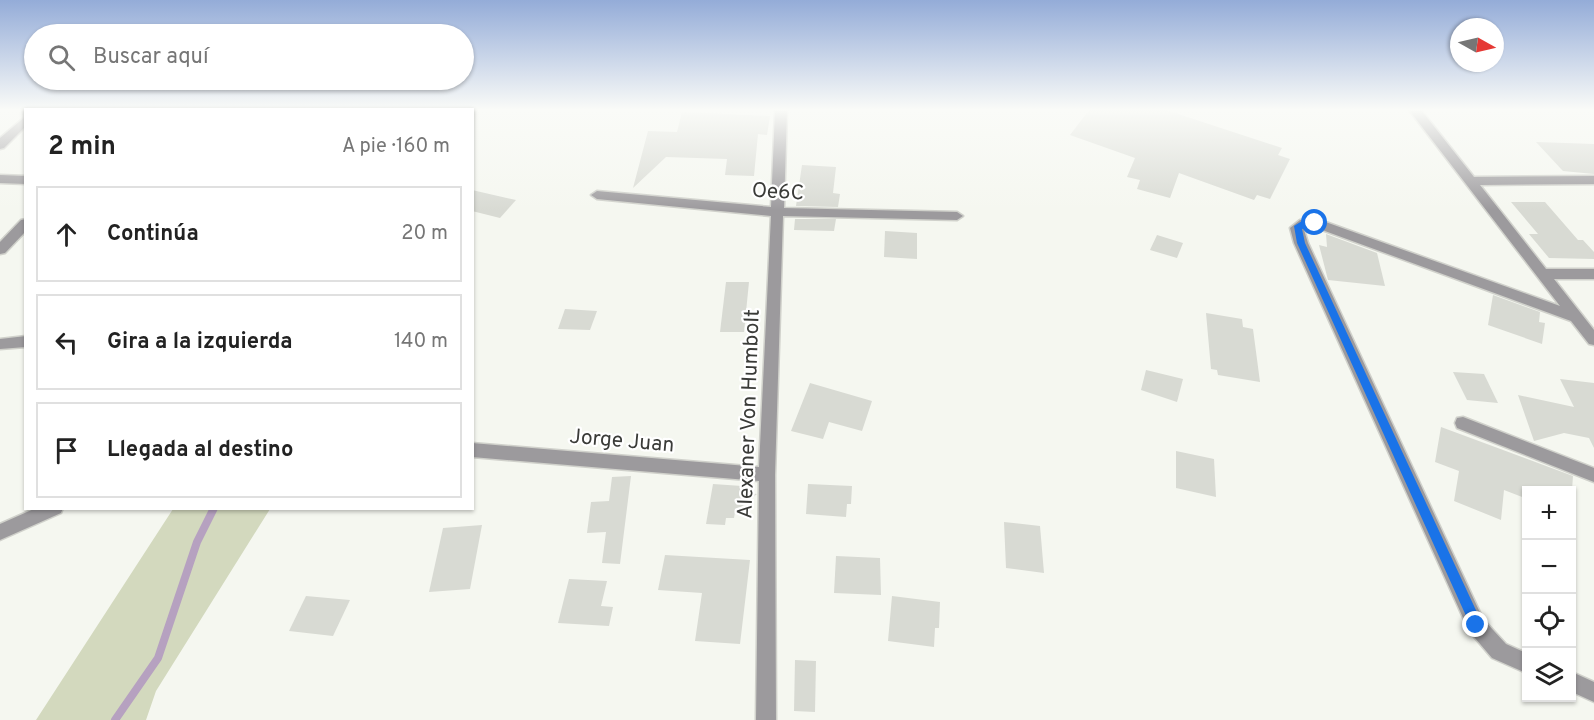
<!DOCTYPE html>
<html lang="es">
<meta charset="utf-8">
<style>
body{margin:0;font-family:Overpass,sans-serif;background:#f2f2f2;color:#222}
.controls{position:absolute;right:18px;bottom:18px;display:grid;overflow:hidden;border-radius:0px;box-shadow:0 2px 4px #0004}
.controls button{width:54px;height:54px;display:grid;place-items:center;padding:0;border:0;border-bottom:2px solid #e0e0e0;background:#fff;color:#222;font:30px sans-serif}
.compass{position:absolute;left:1450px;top:18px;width:54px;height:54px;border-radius:50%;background:#fff;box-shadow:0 2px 4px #0004;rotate:98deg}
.stop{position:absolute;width:18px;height:18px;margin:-14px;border:4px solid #1a73e8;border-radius:50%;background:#fff}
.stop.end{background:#1a73e8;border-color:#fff;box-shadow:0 2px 6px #0008}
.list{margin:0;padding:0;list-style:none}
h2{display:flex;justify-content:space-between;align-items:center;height:78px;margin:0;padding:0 24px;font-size:26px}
h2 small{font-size:20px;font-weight:400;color:#767676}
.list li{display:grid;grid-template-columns:39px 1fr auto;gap:18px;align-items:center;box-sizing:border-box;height:96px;margin:0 12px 12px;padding:0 12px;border:2px solid #e0e0e0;border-radius:0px}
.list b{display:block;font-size:22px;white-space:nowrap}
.list em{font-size:20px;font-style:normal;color:#767676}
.icon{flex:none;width:33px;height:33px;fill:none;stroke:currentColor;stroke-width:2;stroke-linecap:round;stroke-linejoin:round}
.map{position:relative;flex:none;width:1594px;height:720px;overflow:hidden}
.search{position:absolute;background:#fff;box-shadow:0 2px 4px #0004;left:24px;top:24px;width:450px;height:66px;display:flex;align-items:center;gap:15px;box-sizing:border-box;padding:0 21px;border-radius:33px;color:#767676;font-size:22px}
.panel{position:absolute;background:#fff;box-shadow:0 2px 4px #0004;left:24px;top:108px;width:450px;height:402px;border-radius:0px}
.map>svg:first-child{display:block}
.green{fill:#d3d9be}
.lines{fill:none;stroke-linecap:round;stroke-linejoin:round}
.stream{stroke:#b6a1c0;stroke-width:8}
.building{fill:#d8dad3}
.minor-casing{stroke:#d0d1cb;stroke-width:3}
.minor{fill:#9c9a9d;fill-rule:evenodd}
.route{fill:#1a73e8}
.labels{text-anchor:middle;stroke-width:4.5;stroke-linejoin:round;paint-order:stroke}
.street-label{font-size:21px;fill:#3a3b38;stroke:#fff}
</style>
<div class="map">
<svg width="1594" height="720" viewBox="0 0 1594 720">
<rect width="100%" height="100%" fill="#f5f7f0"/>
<path class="green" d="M173 509H270L156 691 146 720H36Z"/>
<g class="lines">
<path class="stream" d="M115 720 158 658 197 542 214 508"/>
</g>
<g class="building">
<path d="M1089 110H1166L1282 148 1278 155 1290 159 1270 199 1257 195 1254 200 1179 173 1170 198 1137 189 1140 180 1127 177 1135 158 1070 135Z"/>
<path d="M682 112 770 116 767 135 758 134 754 176 725 175 727 159 666 157 633 188 648 131 677 132Z"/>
<path d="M1536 142 1594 144V174L1563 171Z"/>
<path d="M802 165 836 167 833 193 840 194 838 207 796 206Z"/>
<path d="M472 190 516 200 500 218 472 211Z"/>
<path d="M1511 202H1545L1578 240H1583L1594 252V259L1549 258 1529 234H1538Z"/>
<path d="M795 219H836L834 231 794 230Z"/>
<path d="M885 231 917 233V259L884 257Z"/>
<path d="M1326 234 1377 253 1385 286 1328 280 1319 245 1327 247Z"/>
<path d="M1157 235 1183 243 1177 258 1150 250Z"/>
<path d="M726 282H749L744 332H720Z"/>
<path d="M1493 295 1540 312 1539 322 1545 323 1542 344 1488 325Z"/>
<path d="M565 309 597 311 590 330 558 329Z"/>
<path d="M1206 313 1242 319 1243 327 1253 329 1260 382 1218 375 1217 370 1211 369Z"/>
<path d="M1146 370 1183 379 1177 402 1141 390Z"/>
<path d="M1453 372 1484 374 1498 403 1467 400Z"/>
<path d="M1560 379 1594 383V448L1589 438 1564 433 1534 441 1518 395 1574 407Z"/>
<path d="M810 383 872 401 862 431 829 422 823 439 791 431Z"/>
<path d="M1441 427 1573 476 1572 490H1527V499L1504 490 1501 520 1454 501 1459 471 1435 462Z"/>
<path d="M1176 451 1214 459 1216 497 1176 488Z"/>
<path d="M631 476 620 564 602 563 606 532 587 533 591 502 609 501 612 477Z"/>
<path d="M713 484 742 486 741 492 757 494 735 512 734 518H726L725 525 706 524Z"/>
<path d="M808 484 852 486 851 504H847L846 517 806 514Z"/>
<path d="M1004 522 1040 526 1044 573 1006 568Z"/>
<path d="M482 525 470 589 429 592 443 528Z"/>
<path d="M665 555 750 560 740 644 695 641 702 593 658 590Z"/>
<path d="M836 556 880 558 881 595 834 593Z"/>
<path d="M569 579 607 581 601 606 613 607 609 626 558 623Z"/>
<path d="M306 596 350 600 333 636 289 631Z"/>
<path d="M892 596 940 602 939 628H935L934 647 888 641Z"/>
<path d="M795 660 816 661 815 712 794 711Z"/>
</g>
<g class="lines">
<defs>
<g id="minor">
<path d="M775 110H787L784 208 957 212 963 216 957 220 783 216 775 475 776 720H756L759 481 472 457V443L759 467 771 216 597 199 591 195 597 191 771 207Z"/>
<path d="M1409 110H1421L1474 177 1594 176V184L1480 185 1546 269H1594V279H1554L1594 330V345L1589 344 1571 321 1314 227 1304 230 1308 243 1483 619 1506 644 1526 653V673L1492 658 1469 631 1294 243 1290 228 1300 220H1320L1560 306Z"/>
<path d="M26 116V126L4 148 0 149V138Z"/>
<path d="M0 175 26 176V184L0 183Z"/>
<path d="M26 219V231L5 253 0 254V242L21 220Z"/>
<path d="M26 336V347L0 349V339Z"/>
<path d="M1463 417 1594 468V482L1457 428 1455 423 1457 418Z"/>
<path d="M36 508H63L61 513 0 540V524Z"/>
<path d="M1572 672 1594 682V702L1572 692Z"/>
</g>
</defs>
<use href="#minor" class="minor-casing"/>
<use href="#minor" class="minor"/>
</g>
<linearGradient id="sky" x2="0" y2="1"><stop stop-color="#94acd8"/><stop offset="0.52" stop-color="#fafbf8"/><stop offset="1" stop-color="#fafbf8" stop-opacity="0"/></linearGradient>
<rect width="1594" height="211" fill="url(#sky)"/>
<path class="route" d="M1315 220 1318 225 1302 229 1305 243 1481 621V629H1472L1297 243 1294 226 1302 221Z"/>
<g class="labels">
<g class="street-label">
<text transform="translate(778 191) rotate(3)" y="7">Oe6C</text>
<text transform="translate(748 414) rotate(-88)" y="7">Alexaner Von Humbolt</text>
<text transform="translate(622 440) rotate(5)" y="7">Jorge Juan</text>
</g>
</g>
</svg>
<div class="controls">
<button>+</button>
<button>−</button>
<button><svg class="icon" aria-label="locate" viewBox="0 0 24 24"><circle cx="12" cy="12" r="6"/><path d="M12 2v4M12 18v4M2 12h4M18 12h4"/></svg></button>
<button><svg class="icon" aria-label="layers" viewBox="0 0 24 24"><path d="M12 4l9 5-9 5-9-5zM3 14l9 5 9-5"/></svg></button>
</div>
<svg class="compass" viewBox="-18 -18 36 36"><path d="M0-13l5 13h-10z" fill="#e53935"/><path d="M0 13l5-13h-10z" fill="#767676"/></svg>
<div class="stop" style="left:1315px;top:223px"></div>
<div class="stop end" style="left:1476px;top:625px"></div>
<div class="search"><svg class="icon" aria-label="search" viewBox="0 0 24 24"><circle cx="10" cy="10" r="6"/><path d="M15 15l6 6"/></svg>Buscar aquí</div>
<section class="panel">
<h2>2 min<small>A pie · 160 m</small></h2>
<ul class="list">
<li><svg class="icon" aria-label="ahead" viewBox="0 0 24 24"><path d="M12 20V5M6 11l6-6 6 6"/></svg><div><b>Continúa</b></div><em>20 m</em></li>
<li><svg class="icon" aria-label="left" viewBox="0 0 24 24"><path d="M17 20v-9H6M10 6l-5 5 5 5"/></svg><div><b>Gira a la izquierda</b></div><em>140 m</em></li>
<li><svg class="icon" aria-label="arrive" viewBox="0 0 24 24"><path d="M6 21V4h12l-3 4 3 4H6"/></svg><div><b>Llegada al destino</b></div></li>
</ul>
</section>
</div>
